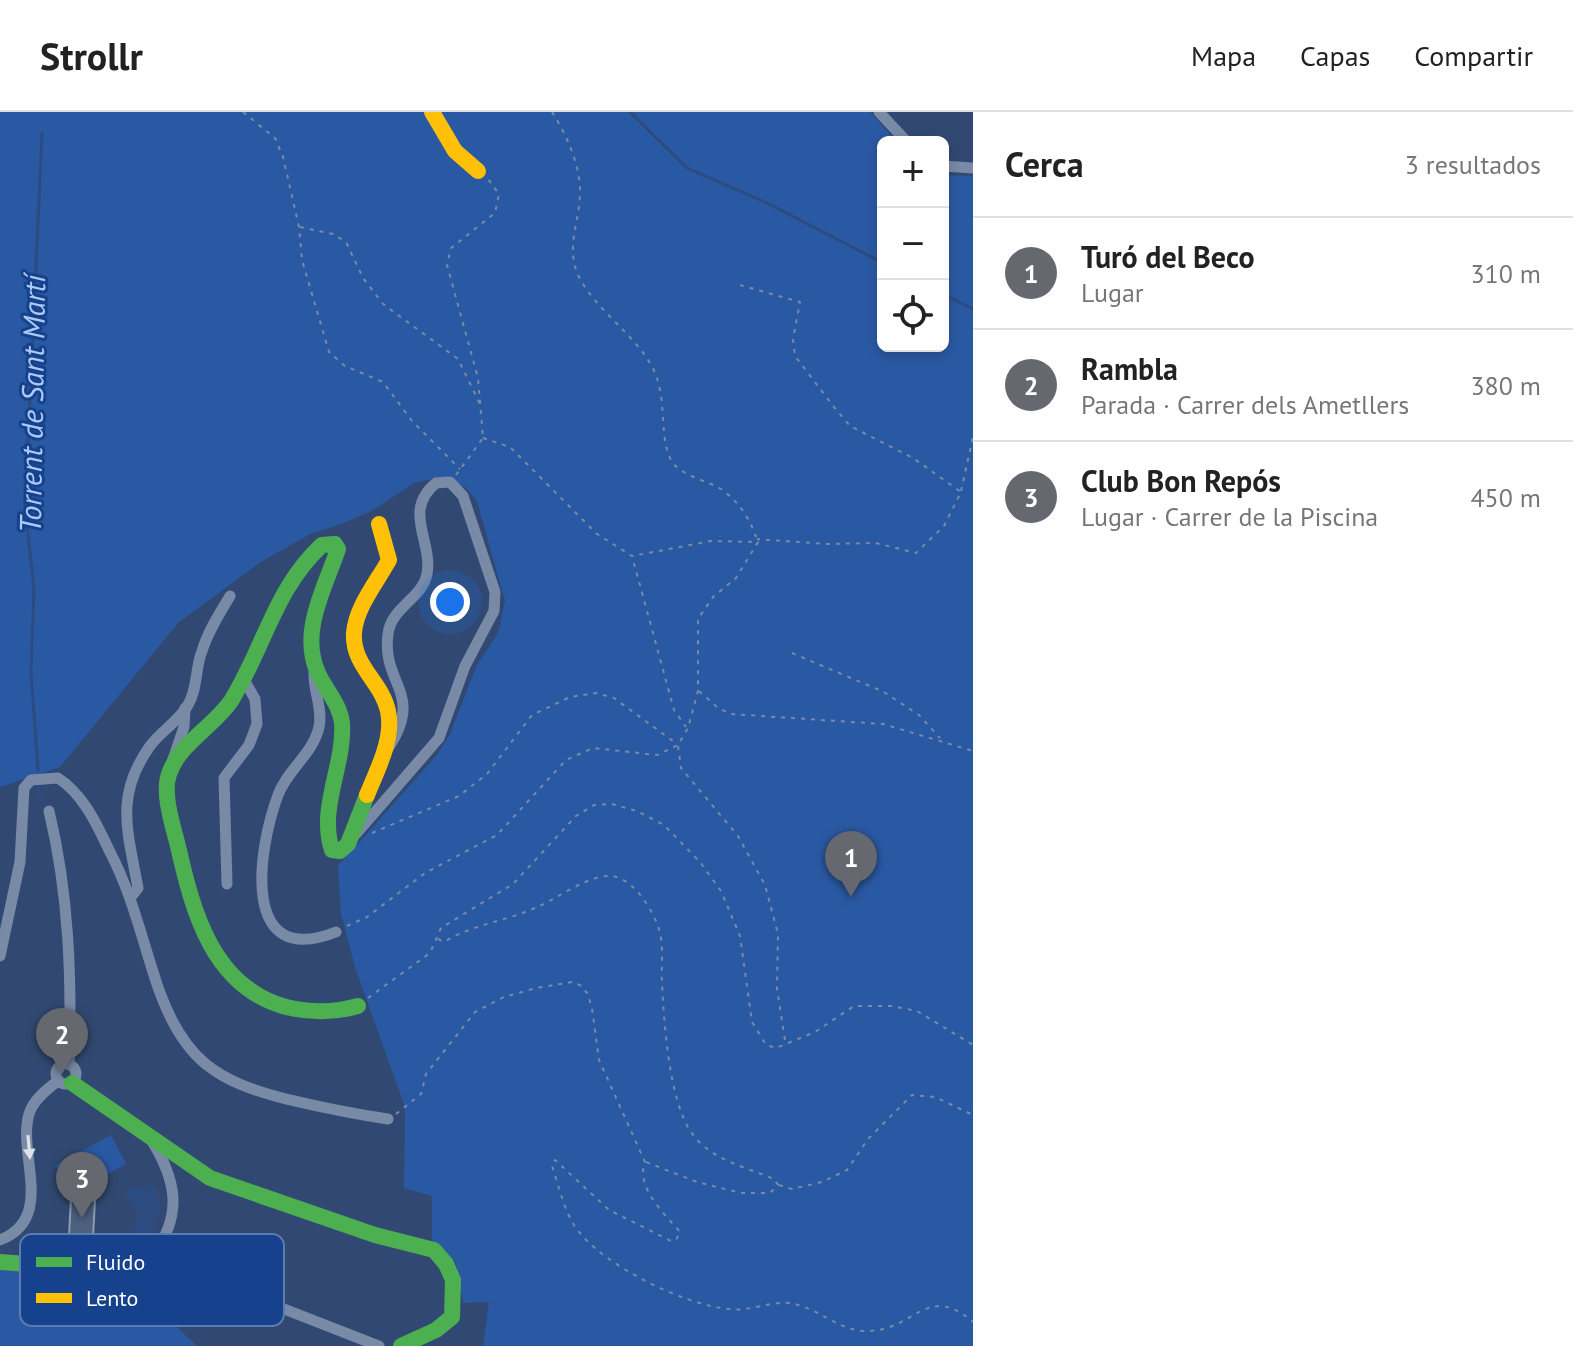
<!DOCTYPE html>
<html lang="es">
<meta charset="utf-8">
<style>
body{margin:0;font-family:"PT Sans",sans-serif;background:#f2f2f2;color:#222}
.controls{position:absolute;right:24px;top:24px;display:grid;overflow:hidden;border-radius:12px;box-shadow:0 4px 12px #0003}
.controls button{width:72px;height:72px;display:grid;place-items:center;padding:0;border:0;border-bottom:2px solid #e0e0e0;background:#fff;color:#222;font:40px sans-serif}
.you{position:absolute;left:450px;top:490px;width:28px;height:28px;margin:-20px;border:6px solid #fff;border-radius:50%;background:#1a73e8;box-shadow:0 0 0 12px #1a73e833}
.badge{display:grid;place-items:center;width:52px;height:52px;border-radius:50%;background:#65696f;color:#fff;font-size:26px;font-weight:700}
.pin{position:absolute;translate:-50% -66px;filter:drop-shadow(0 2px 4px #0008)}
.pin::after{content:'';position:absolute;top:42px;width:28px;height:24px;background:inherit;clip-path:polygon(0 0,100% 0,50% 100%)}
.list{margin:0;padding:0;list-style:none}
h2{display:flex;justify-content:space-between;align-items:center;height:104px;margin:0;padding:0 32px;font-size:34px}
h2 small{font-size:26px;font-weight:400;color:#767676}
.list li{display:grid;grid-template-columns:52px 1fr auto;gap:24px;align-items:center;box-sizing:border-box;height:112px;padding:0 32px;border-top:2px solid #e0e0e0}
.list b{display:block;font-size:30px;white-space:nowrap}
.list p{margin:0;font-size:26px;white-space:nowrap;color:#767676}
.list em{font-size:26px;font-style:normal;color:#767676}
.icon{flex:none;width:44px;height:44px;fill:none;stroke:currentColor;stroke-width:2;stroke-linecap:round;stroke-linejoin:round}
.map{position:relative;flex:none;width:973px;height:1234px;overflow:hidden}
header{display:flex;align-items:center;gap:48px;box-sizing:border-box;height:112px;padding:0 40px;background:#fff;border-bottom:2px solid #e0e0e0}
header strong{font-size:38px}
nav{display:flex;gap:44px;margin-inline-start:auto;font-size:28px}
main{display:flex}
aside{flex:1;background:#fff}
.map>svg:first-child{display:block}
.green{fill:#2a59a3}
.water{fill:#2c4c81}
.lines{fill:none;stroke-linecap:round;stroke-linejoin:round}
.stream{stroke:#2c4c81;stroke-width:3}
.building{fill:#4c6080;stroke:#8d9cb4;stroke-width:2}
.path{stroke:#788aa6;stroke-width:2;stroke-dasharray:4 6;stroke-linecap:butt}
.street{stroke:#788aa6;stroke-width:11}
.fast{stroke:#4caf50;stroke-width:16}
.slow{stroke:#ffc107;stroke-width:16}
.oneway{fill:#dde2e9}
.labels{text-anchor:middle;stroke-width:6;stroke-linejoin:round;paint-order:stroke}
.water-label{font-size:30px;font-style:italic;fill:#adcaf6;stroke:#16428d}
.key{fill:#16428d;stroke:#5c7baf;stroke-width:2}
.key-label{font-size:22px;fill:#fff}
</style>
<header>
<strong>Strollr</strong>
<nav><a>Mapa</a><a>Capas</a><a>Compartir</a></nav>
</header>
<main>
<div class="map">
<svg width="973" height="1234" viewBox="0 0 973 1234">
<rect width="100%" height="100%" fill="#314972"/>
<g class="green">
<path d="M0 0H870L897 30H883V234H943V63L973 64V1234H483L489 1190 463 1191 456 1151 432 1128V1084L404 1076 405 995 355 855 341 801 338 754 437 643 450 622 477 553 498 521 505 489 477 389 465 375 435 366 414 371 373 398 344 411 310 422 259 451 178 511 60 655 0 675Z"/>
<path d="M111 1023 126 1052 71 1082 55 1053Z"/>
<path d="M0 1158 110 1165 133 1174 197 1234H0Z"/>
</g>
<path class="water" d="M151 1070C165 1085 159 1108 148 1124L137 1125 131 1118 138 1110V1099L125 1082 131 1074 144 1078Z"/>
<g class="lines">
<g class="stream">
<path d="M630 0 687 56 767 91 883 151"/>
<path d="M943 182 973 197"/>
<path d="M38 658 31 559 34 477 25 395 42 21"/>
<path d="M39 676 40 686"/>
</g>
</g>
<path class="building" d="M71 1086 95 1087 93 1126 69 1124Z"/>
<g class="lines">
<g class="path">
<path d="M243 0 275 26 283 45 299 115 302 148 329 240 345 254 383 270 412 309 460 357"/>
<path d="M552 0C566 22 580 52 580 79 580 112 564 136 580 167 598 199 631 220 650 251 669 282 658 320 670 346 677 363 706 368 721 377 739 390 749 405 756 425"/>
<path d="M300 115 333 122 346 130 363 166 383 192 458 247 480 292"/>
<path d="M740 173 800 190 793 227 795 244 834 295 850 314 913 346 961 380 944 414 916 441 876 431 826 432 757 427"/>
<path d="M483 326 510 335 597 422 632 444 674 598 686 615"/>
<path d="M456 363 483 326 478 266 447 153 451 136 495 101 499 82 488 67"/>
<path d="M961 379 973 325"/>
<path d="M792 541 884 580 919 603 940 626"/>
<path d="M699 579 718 596 731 602 883 612 973 639"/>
<path d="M678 634 681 656 738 724 765 773 778 822 777 877 785 928"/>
<path d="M372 721 459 684 487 662 532 603 570 585 596 581 614 586 677 632"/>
<path d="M347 814 367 805 425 761 497 723 566 648 593 636 657 643 678 633 688 616 698 579V507L713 485 736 466 758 430 711 429 632 444"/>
<path d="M438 827 444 830C471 813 506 809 535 796 557 787 583 766 607 764 631 762 652 796 659 817 664 834 661 854 662 872 664 911 669 988 691 1020 710 1048 746 1055 774 1067L778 1073 770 1081H741L697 1070 646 1050"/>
<path d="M368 886 430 841 441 816 513 772 576 704 594 693 612 692 637 699 664 713 700 750 721 779 740 824 752 910 766 933 776 936 815 920 854 894H892L917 899 973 933"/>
<path d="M396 1002 421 982 426 962 475 900 504 885 536 876 572 870 580 873 588 882 592 897 599 948 645 1050C635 1076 666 1103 680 1120L676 1128 671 1129 609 1098 555 1048 552 1054C559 1074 564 1099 576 1116 602 1153 684 1193 729 1197 749 1200 769 1189 789 1191 818 1195 839 1220 868 1219 916 1218 926 1170 973 1210"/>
<path d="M779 1073 792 1077 822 1070 847 1058 868 1027 912 983 935 985 973 1003"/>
</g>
<g class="street">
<path d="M879 0 907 30"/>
<path d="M943 54 973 56"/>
<path d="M314 560C313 579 323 596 319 615 313 642 287 658 278 683 258 737 239 858 336 820"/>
<path d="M171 653 184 615 185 596"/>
<path d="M49 699C69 782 72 867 69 952"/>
<path d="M356 722 439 626 465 554 494 499 495 480 463 384 450 370 436 371C402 399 433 429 427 462 423 486 391 495 388 522 381 573 426 581 387 638"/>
<path d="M227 772 224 666 249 633 257 612 255 587 243 566"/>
<path d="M130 786 138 776C128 720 114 684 150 634 161 619 179 609 188 593 198 576 195 556 202 539 208 519 220 501 230 484"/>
<path d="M0 844 20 750 24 676 31 668 58 666C84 683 97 713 110 740 133 784 143 832 159 878 184 948 216 969 286 987 320 995 354 1002 388 1007"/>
<circle cx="66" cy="962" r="10"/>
<path d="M152 1029C176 1068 183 1102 154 1142L158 1152 184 1167 279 1195 379 1234"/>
<path d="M0 1128C56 1106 17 1043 29 1002 33 988 47 977 58 969"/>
</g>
<g class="fast">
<path d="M358 894C334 901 311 901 286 895 213 875 193 801 178 734 173 714 162 682 169 662 179 632 213 615 231 589 264 536 275 476 322 433L335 432 338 437C325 476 299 520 318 561 325 577 340 592 342 611 345 653 318 696 332 738L340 739 348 732 367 683"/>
<path d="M72 971 210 1066 375 1123 434 1138 446 1152 453 1168 452 1205 436 1218 401 1234"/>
<path d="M0 1150 81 1156 154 1142"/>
</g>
<g class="slow">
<path d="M432 0 455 39 478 59"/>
<path d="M367 683C377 658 394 627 388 599 382 570 352 554 354 521 356 495 377 470 389 448L379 412"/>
</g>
</g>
<defs><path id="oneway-solid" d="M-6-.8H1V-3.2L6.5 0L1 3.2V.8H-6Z" transform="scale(2)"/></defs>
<use class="oneway" href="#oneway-solid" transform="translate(29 1035) rotate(85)"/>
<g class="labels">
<g class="water-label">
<text transform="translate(33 292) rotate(-89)" y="10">Torrent de Sant Martí</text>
</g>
</g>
<rect x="20" y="1122" width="264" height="92" rx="12" class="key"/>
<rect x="36" y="1145" width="36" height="10" fill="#4caf50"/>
<rect x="36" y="1181" width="36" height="10" fill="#ffc107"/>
<g class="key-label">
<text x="86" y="1158">Fluido</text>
<text x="86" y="1194">Lento</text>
</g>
</svg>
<div class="controls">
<button>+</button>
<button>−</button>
<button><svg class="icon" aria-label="locate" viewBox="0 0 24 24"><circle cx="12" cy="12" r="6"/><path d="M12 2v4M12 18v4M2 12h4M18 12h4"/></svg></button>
</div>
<div class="you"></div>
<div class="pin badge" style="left:851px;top:785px">1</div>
<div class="pin badge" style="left:62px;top:962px">2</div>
<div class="pin badge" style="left:82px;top:1106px">3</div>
</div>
<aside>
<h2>Cerca<small>3 resultados</small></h2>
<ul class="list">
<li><span class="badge">1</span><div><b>Turó del Beco</b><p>Lugar</p></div><em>310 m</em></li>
<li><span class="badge">2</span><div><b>Rambla</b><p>Parada · Carrer dels Ametllers</p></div><em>380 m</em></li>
<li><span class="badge">3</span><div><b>Club Bon Repós</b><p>Lugar · Carrer de la Piscina</p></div><em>450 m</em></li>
</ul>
</aside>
</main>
